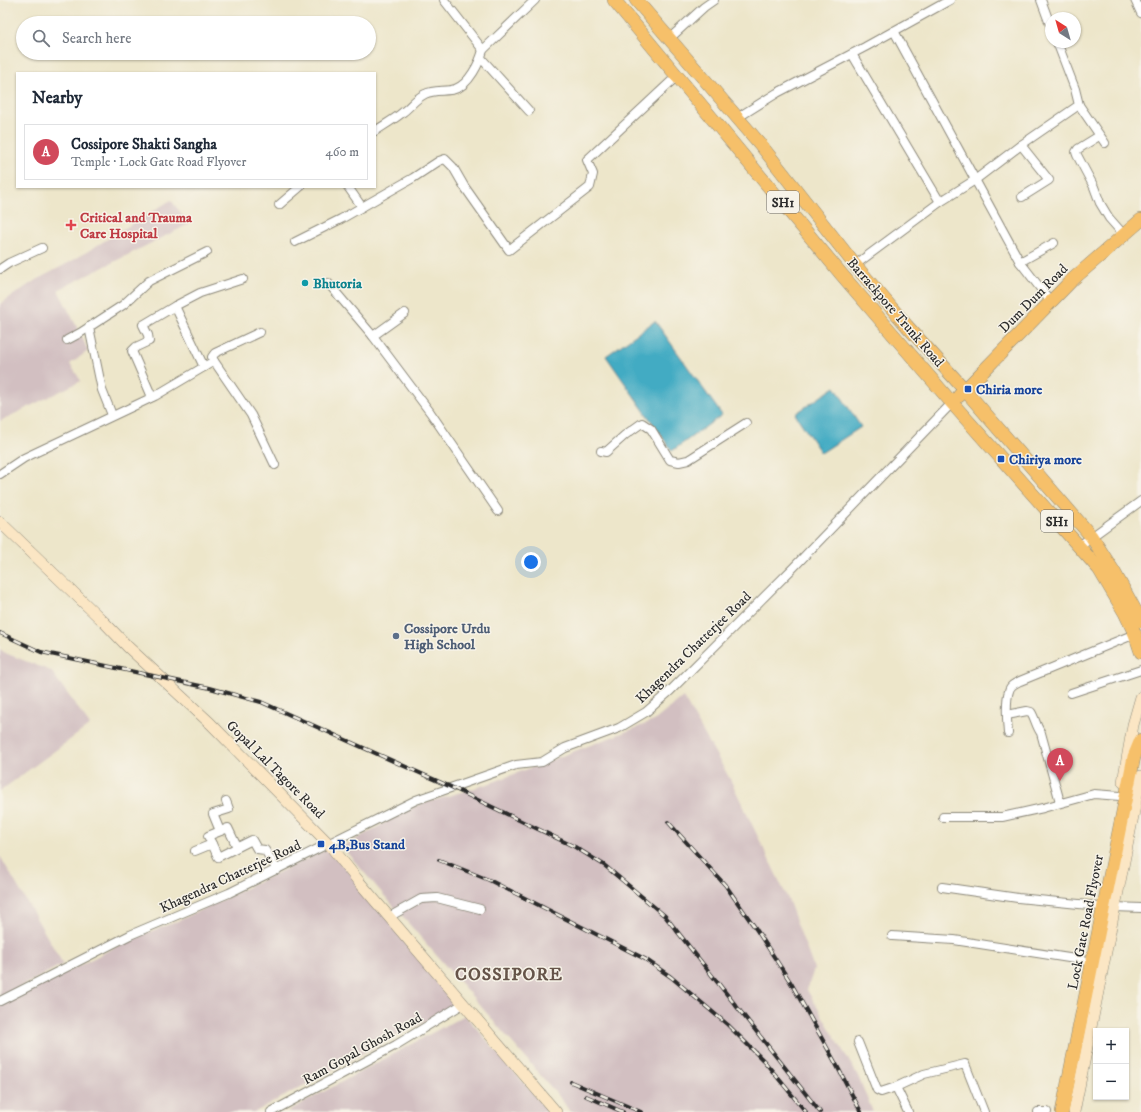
<!DOCTYPE html>
<meta charset="utf-8">
<style>
body{margin:0;font-family:"IM FELL DW Pica",serif;background:#f6f6f7;color:#1f2937}
.controls{position:absolute;right:12px;bottom:12px;display:grid;overflow:hidden;border-radius:0px;box-shadow:0 1px 3px #0004}
.controls button{width:36px;height:36px;display:grid;place-items:center;padding:0;border:0;border-bottom:1px solid #e0e1e3;background:#fff;color:#1f2937;font:20px sans-serif}
.compass{position:absolute;left:1045px;top:12px;width:36px;height:36px;border-radius:50%;background:#fff;box-shadow:0 1px 3px #0004;rotate:323deg}
.you{position:absolute;left:531px;top:562px;width:14px;height:14px;margin:-10px;border:3px solid #fff;border-radius:50%;background:#1a73e8;box-shadow:0 0 0 6px #1a73e833}
.badge{display:grid;place-items:center;width:26px;height:26px;border-radius:50%;background:#d1495b;color:#fff;font-size:13px;font-weight:700}
.pin{position:absolute;translate:-50% -33px;filter:drop-shadow(0 1px 2px #0008)}
.pin::after{content:'';position:absolute;top:21px;width:14px;height:12px;background:inherit;clip-path:polygon(0 0,100% 0,50% 100%)}
.list{margin:0;padding:0;list-style:none}
h2{display:flex;justify-content:space-between;align-items:center;height:52px;margin:0;padding:0 16px;font-size:17px}
h2 small{font-size:13px;font-weight:400;color:#747a83}
.list li{display:grid;grid-template-columns:26px 1fr auto;gap:12px;align-items:center;box-sizing:border-box;height:56px;margin:0 8px 8px;padding:0 8px;border:1px solid #e0e1e3;border-radius:0px}
.list b{display:block;font-size:15px;white-space:nowrap}
.list p{margin:0;font-size:13px;white-space:nowrap;color:#747a83}
.list em{font-size:13px;font-style:normal;color:#747a83}
.icon{flex:none;width:22px;height:22px;fill:none;stroke:currentColor;stroke-width:2;stroke-linecap:round;stroke-linejoin:round}
.map{position:relative;flex:none;width:1141px;height:1112px;overflow:hidden}
.search{position:absolute;background:#fff;box-shadow:0 1px 3px #0004;left:16px;top:16px;width:360px;height:44px;display:flex;align-items:center;gap:10px;box-sizing:border-box;padding:0 14px;border-radius:22px;color:#747a83;font-size:15px}
.panel{position:absolute;background:#fff;box-shadow:0 1px 3px #0004;left:16px;top:72px;width:360px;height:116px;border-radius:0px}
.map>svg:first-child{display:block}
.industrial{fill:#d2bfc1}
.water{fill:#43abc3;stroke:#376b77}
.lines{fill:none;stroke-linecap:round;stroke-linejoin:round}
.street-casing{stroke:#8c887a;stroke-width:10}
.secondary-casing{stroke:#8c887a;stroke-width:12}
.primary-casing{stroke:#8c887a;stroke-width:14}
.street{stroke:#fff;stroke-width:8}
.secondary{stroke:#fbe6c4;stroke-width:11}
.primary{stroke:#f6c06b;stroke-width:13}
.rail-casing{stroke:#2b2b2b;stroke-width:4}
.rail{stroke:#f7f3e8;stroke-width:2.5;stroke-dasharray:8;stroke-linecap:butt}
.health-dot{fill:#e0444e;stroke:#f7f3e8;stroke-width:1.5}
.culture-dot{fill:#0f9aa8;stroke:#f7f3e8;stroke-width:1.5}
.transit-dot{fill:#1a4fb4;stroke:#f7f3e8;stroke-width:1.5}
.service-dot{fill:#5c6f8a;stroke:#f7f3e8;stroke-width:1.5}
.labels{text-anchor:middle;stroke-width:3;stroke-linejoin:round;paint-order:stroke}
.shield{fill:#f7f3e8;stroke:#686764;stroke-width:1}
.shield-label{font-size:13px;font-weight:bold;fill:#2b2b2b}
.health-label{font-size:14px;font-weight:bold;fill:#be3a42;stroke:#f7f3e8;text-anchor:start}
.culture-label{font-size:14px;font-weight:bold;fill:#0d838f;stroke:#f7f3e8;text-anchor:start}
.street-label{font-size:14px;fill:#2b2b2b;stroke:#f7f3e8}
.transit-label{font-size:14px;font-weight:bold;fill:#164399;stroke:#f7f3e8;text-anchor:start}
.service-label{font-size:14px;font-weight:bold;fill:#4e5e75;stroke:#f7f3e8;text-anchor:start}
.district-label{font-size:18px;font-weight:bold;letter-spacing:1px;fill:#665449;stroke:#f7f3e8}
</style>
<div class="map">
<svg width="1141" height="1112" viewBox="0 0 1141 1112">
<rect width="100%" height="100%" fill="#f7f3e8"/>
<filter id="ink" filterUnits="userSpaceOnUse"><feTurbulence type="fractalNoise" baseFrequency=".025" numOctaves="2"/><feDisplacementMap in="SourceGraphic" scale="8" xChannelSelector="R" yChannelSelector="G"/><feConvolveMatrix kernelMatrix="1 2 1 2 8 2 1 2 1" color-interpolation-filters="sRGB"/></filter>
<filter id="wash" filterUnits="userSpaceOnUse"><feTurbulence type="fractalNoise" baseFrequency=".012" numOctaves="4" result="noise"/><feDisplacementMap in="SourceGraphic" scale="16" xChannelSelector="R" yChannelSelector="G"/><feGaussianBlur stdDeviation="0.9" result="paint"/><feColorMatrix in="noise" values="0 0 0 0 0 0 0 0 0 0 0 0 0 0 0 0 0 1.4 0 .05"/><feComposite in="paint" operator="in"/></filter>
<g filter="url(#wash)">
<rect width="100%" height="100%" fill="#ede6ca"/>
<g class="industrial">
<path d="M171 200 189 224 58 290 80 333 88 351 70 364 81 381 0 421V304L36 280 72 261Z"/>
<path d="M0 649 5 653 51 671 90 725 0 791Z"/>
<path d="M683 697 730 779 788 899 814 969 807 990 858 1076 873 1112H570L562 1100 471 995 342 847 415 806 488 784 654 721Z"/>
<path d="M329 848 463 1004 382 1043 255 1112H0V1006L129 940 178 921Z"/>
<path d="M0 856 63 964 0 998Z"/>
<path d="M465 1015 549 1112H287L312 1098Z"/>
</g>
<g class="water">
<path d="M655 321 722 415 672 451 606 356Z"/>
<path d="M835 387 861 427 821 453 795 414Z"/>
</g>
</g>
<g filter="url(#ink)">
<g class="lines">
<defs>
<g id="street">
<path d="M444 0 483 50 535 0"/>
<path d="M1041 0 1051 27"/>
<path d="M1135 0 1141 13"/>
<path d="M894 31 1020 262 1051 302"/>
<path d="M669 39 704 7 714 0"/>
<path d="M852 54 940 202"/>
<path d="M481 58 529 111"/>
<path d="M1079 105 1105 143"/>
<path d="M737 118 777 93 865 47 950 0"/>
<path d="M375 131C384 125 395 119 403 112 411 106 416 98 425 94 434 89 446 92 455 89 469 85 480 62 483 50"/>
<path d="M1099 136 1078 149 1076 152 1077 155 1094 187 1100 203 1109 218 1124 235"/>
<path d="M348 187 362 207 413 178 439 161 445 159 453 167 464 186 509 250 590 187 593 174 587 160 678 75"/>
<path d="M1022 197 1049 180 1021 145 1079 105 1075 89 1057 42"/>
<path d="M279 205 300 187"/>
<path d="M295 242 341 219 362 207"/>
<path d="M1020 262 1054 243"/>
<path d="M855 265 940 202 975 180 1021 145"/>
<path d="M0 269 9 263 42 248"/>
<path d="M328 283 373 336"/>
<path d="M175 306 204 367"/>
<path d="M405 313 373 336 430 412 498 511"/>
<path d="M89 327 102 390 112 415"/>
<path d="M260 332 215 353 212 357 214 361 251 415 275 465"/>
<path d="M67 340 80 333 123 305 149 281 207 252"/>
<path d="M152 397 132 351 136 347 149 341 148 335 143 325 175 306 200 293 243 279"/>
<path d="M601 451 606 452 625 435 642 423 651 429 670 460 679 462 688 460 746 423"/>
<path d="M0 474 24 458 155 396 214 361"/>
<path d="M1079 546 1141 501"/>
<path d="M1071 693 1141 670"/>
<path d="M1007 715 1027 711 1031 712C1035 718 1036 726 1041 733L1060 802"/>
<path d="M1008 733C1007 721 1005 702 1009 691 1010 685 1016 683 1020 681L1135 634"/>
<path d="M943 817H1002L1043 808 1094 794 1120 796"/>
<path d="M220 831 213 814 229 809 226 801"/>
<path d="M212 844 208 836 228 828 237 847"/>
<path d="M195 851 212 844 218 857 252 840 257 849 265 850 277 870"/>
<path d="M942 887 1018 898 1099 906"/>
<path d="M1115 907 1141 908"/>
<path d="M389 917 421 899 437 898 480 909"/>
<path d="M892 936 954 940 1088 961"/>
<path d="M0 1001 130 935 229 893 416 800 516 765 542 762 565 748 619 728 646 712 670 691 793 568 952 403"/>
<path d="M858 1042 877 1090 881 1092 896 1087"/>
<path d="M271 1112 396 1045 463 1004"/>
<path d="M908 1112 896 1087 924 1074 965 1064 984 1112"/>
<path d="M1038 1112H1047"/>
</g>
<g id="secondary">
<path d="M0 522 104 622 128 647 210 723 329 844 360 883 556 1112"/>
<path d="M1123 782 1133 725 1141 697"/>
<path d="M1074 1112 1141 776"/>
</g>
<g id="primary">
<path d="M614 0 842 275 952 403 1099 569 1125 613 1135 634 1141 652"/>
<path d="M636 0 760 144 855 265 907 326 965 390 1091 536 1114 572 1141 621"/>
<path d="M959 396 1072 280 1141 220"/>
<path d="M1062 1112 1134 757 1141 740"/>
</g>
</defs>
<use href="#street" class="street-casing"/>
<use href="#secondary" class="secondary-casing"/>
<use href="#primary" class="primary-casing"/>
<use href="#street" class="street"/>
<use href="#secondary" class="secondary"/>
<use href="#primary" class="primary"/>
<defs>
<g id="rail">
<path d="M0 633 41 652 210 688 261 702 451 787 575 847 604 865 665 916 820 1112"/>
<path d="M668 822 726 886 756 929 791 983 835 1062 861 1112"/>
<path d="M439 860 489 880 645 959 671 977 728 1025 764 1061 806 1112"/>
<path d="M571 1082 641 1112"/>
<path d="M586 1096 623 1112"/>
</g>
</defs>
<use href="#rail" class="rail-casing"/>
<use href="#rail" class="rail"/>
</g>
</g>
<path class="health-dot" d="M69 219h4v4h4v4h-4v4h-4v-4h-4v-4h4z"/>
<circle class="culture-dot" cx="305" cy="283" r="4"/>
<g class="transit-dot">
<rect x="964" y="385" width="8" height="8" rx="2"/>
<rect x="997" y="455" width="8" height="8" rx="2"/>
<rect x="317" y="840" width="8" height="8" rx="2"/>
</g>
<circle class="service-dot" cx="396" cy="636" r="4"/>
<g class="labels">
<g class="shield">
<rect x="767" y="191" width="32" height="22" rx="3"/>
<rect x="1041" y="510" width="32" height="22" rx="3"/>
</g>
<g class="shield-label">
<text x="783" y="207">SH1</text>
<text x="1057" y="526">SH1</text>
</g>
<g class="health-label">
<text x="80" y="222">Critical and Trauma<tspan x="80" dy="16">Care Hospital</tspan></text>
</g>
<g class="culture-label">
<text x="313" y="288">Bhutoria</text>
</g>
<g class="street-label">
<text transform="translate(1033 298) rotate(-45)" y="5">Dum Dum Road</text>
<text transform="translate(896 312) rotate(49)" y="5">Barrackpore Trunk Road</text>
<text transform="translate(693 647) rotate(-44)" y="5">Khagendra Chatterjee Road</text>
<text transform="translate(276 769) rotate(45)" y="5">Gopal Lal Tagore Road</text>
<text transform="translate(230 876) rotate(-25)" y="5">Khagendra Chatterjee Road</text>
<text transform="translate(1085 922) rotate(-79)" y="5">Lock Gate Road Flyover</text>
<text transform="translate(362 1048) rotate(-29)" y="5">Ram Gopal Ghosh Road</text>
</g>
<g class="transit-label">
<text x="976" y="394">Chiria more</text>
<text x="1009" y="464">Chiriya more</text>
<text x="329" y="849">4B,Bus Stand</text>
</g>
<g class="service-label">
<text x="404" y="633">Cossipore Urdu<tspan x="404" dy="16">High School</tspan></text>
</g>
<g class="district-label">
<text x="509" y="980">COSSIPORE</text>
</g>
</g>
</svg>
<div class="controls">
<button>+</button>
<button>−</button>
</div>
<svg class="compass" viewBox="-18 -18 36 36"><path d="M0-13l5 13h-10z" fill="#e53935"/><path d="M0 13l5-13h-10z" fill="#747a83"/></svg>
<div class="you"></div>
<div class="pin badge" style="left:1060px;top:781px">A</div>
<div class="search"><svg class="icon" aria-label="search" viewBox="0 0 24 24"><circle cx="10" cy="10" r="6"/><path d="M15 15l6 6"/></svg>Search here</div>
<section class="panel">
<h2>Nearby<small></small></h2>
<ul class="list">
<li><span class="badge">A</span><div><b>Cossipore Shakti Sangha</b><p>Temple · Lock Gate Road Flyover</p></div><em>460 m</em></li>
</ul>
</section>
</div>
